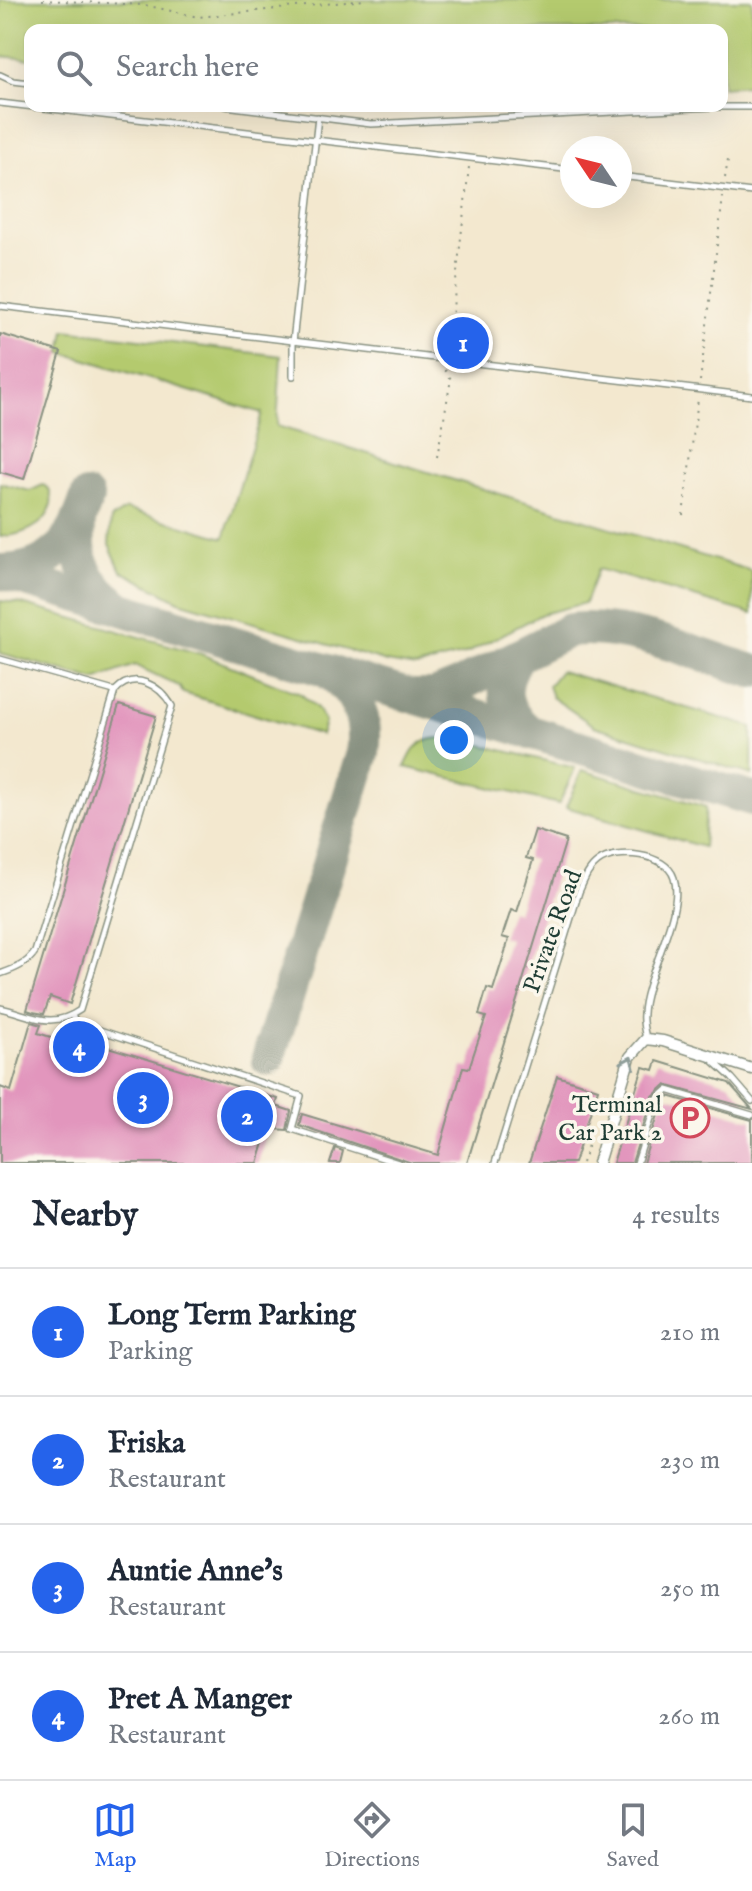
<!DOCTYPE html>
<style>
body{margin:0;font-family:"IM FELL English",serif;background:#f6f6f7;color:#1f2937}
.compass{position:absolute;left:560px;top:136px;width:72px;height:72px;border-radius:50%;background:#fff;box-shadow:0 8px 32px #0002;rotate:305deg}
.you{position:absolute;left:454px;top:740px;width:28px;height:28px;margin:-20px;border:6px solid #fff;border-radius:50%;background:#1a73e8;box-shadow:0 0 0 12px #1a73e833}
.badge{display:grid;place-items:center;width:52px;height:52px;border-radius:50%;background:#2563eb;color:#fff;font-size:26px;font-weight:700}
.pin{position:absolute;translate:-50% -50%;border:4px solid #fff;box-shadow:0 2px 8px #0006}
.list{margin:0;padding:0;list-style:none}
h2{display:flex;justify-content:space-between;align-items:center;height:104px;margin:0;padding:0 32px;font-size:34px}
h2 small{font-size:26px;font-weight:400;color:#747a83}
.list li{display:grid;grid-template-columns:52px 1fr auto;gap:24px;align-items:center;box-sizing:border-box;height:128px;padding:0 32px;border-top:2px solid #e0e1e3}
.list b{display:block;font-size:30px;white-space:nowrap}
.list p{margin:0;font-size:26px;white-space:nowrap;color:#747a83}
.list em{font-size:26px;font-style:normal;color:#747a83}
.icon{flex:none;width:44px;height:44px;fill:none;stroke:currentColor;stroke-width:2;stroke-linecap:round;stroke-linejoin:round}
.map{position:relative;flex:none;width:752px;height:1163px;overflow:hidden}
.search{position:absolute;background:#fff;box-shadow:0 8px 32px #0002;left:24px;right:24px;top:24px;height:88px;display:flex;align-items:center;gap:20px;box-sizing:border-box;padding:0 28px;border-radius:16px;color:#747a83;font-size:30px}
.sheet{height:616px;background:#fff}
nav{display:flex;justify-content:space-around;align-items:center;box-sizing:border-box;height:112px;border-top:2px solid #e0e1e3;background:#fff;font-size:22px;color:#747a83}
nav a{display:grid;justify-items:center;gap:4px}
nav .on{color:#2563eb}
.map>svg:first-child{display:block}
.green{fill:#b4ca6e;stroke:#6a8451;stroke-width:2}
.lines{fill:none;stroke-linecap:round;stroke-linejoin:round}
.taxiway{stroke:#899282;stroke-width:34}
.building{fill:#e296bd}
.lane-casing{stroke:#899282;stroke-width:8}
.street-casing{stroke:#899282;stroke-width:13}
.path{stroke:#899282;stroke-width:2;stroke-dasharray:2 6;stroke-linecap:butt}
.lane{stroke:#fff;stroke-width:5}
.street{stroke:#fff;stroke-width:10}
.oneway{stroke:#8f9e9a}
.labels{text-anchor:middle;stroke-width:7;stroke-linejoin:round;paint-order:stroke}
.street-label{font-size:24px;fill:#1f3d34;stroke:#fbf7ec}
.poi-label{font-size:24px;fill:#1f3d34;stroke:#fbf7ec;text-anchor:end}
</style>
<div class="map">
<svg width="752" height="1163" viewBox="0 0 752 1163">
<rect width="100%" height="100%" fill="#fbf7ec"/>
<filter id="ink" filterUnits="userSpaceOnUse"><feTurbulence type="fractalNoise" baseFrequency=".0125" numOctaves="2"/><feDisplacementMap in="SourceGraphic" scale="16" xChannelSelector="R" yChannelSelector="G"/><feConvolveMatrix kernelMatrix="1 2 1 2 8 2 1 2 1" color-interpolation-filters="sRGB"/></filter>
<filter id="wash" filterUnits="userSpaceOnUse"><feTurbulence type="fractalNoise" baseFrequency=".006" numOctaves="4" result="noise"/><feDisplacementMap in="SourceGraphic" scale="32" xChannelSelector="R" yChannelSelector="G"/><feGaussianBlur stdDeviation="1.8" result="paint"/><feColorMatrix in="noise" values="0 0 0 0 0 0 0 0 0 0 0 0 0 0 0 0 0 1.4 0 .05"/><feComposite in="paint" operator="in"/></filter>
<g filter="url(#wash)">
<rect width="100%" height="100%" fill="#f3e8cf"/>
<g class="green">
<path d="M0 0H752V85L722 87V30H30V59L0 56Z"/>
<path d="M65 330 281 356 277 426 752 571V614L598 569 585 603 542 614 465 654 416 667 387 662 179 601 121 571 109 544 111 519 126 509 224 538 262 413 61 352Z"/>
<path d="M0 483 30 491 43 485 49 489C61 521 25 535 0 537Z"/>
<path d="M0 601 18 603 201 654 301 694 317 708 325 722 321 735 183 693 179 686 135 665 95 680 0 653Z"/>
<path d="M560 671 752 727V775L594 726 552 697 548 686Z"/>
<path d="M449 737 575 768 559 804 405 767C417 741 420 740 449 737Z"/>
<path d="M582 770 706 807 703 847 566 807Z"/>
</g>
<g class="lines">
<g class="taxiway">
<path d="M79 523C76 562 85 582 117 605"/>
<path d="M0 571C51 571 73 542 87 497"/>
<path d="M0 572 752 799"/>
<path d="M518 656C499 687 501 710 531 733"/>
<path d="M415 696H434L456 687 570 630C626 623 698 654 752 671"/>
<path d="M268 1059 363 753C368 719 357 692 328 672"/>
</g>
</g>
<g id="blocks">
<g class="building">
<path d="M0 334 61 352 24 479 0 472Z"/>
<path d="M119 705 156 716 70 1004 50 997 44 1014 33 1012 27 1010Z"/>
<path d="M535 830 566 840 467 1163H412L299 1125 302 1114 438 1155 463 1067 469 1068 486 1017 479 1015 487 988 493 990 509 939 502 937 511 910 517 912 533 860 526 858Z"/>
<path d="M31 1022 41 1025 38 1033 57 1039 59 1032 278 1099 276 1106 291 1111 287 1130 274 1129 266 1136 258 1163H0V1087L11 1091Z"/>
<path d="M657 1061 729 1083 752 1109 665 1085 652 1097 632 1163H613L643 1067 654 1070Z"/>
<path d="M557 1076 598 1089 574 1163H529Z"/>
<path d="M668 1096 752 1120V1163H643L662 1102Z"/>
<path d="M335 1148 343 1151 340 1163H330Z"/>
</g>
</g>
</g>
<g filter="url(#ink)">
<use href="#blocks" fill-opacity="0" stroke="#899282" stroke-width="2"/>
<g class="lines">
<defs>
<g id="lane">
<path d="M0 75 13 81 30 83"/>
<path d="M0 103 572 170"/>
<path d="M225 106 371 124 713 107H752"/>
<path d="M620 176 752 192"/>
<path d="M0 306 752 396"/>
<path d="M293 376V342L318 117"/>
<path d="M0 659 114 691"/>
<path d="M0 974C14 969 26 965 35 952L115 691C134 670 160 685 172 706L80 1010C51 1030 32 1015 0 1008"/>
<path d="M72 1015 75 1022 301 1096 292 1129 398 1163"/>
<path d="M710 1058 732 1078 752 1101"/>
<path d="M495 1163 579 892C584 881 588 869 598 862 617 848 666 853 674 878 685 912 644 977 643 1014 642 1022 644 1030 646 1038"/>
<path d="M637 1163 657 1099 667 1090 752 1115"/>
</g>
<path id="street" d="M598 1163 630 1057 646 1039 663 1041 752 1069"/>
</defs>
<use href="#lane" class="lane-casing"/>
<use href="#street" class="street-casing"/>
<g class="path">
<path d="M42 0 145 5 198 17 365 0"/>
<path d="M725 178 728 160"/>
<path d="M448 352 469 167"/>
<path d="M700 381 723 197"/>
<path d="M437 457 451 379 445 370"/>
<path d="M683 515 698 399"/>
<path d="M582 1163 588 1145 592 1146"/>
</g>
<use href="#lane" class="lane"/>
<use href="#street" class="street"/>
</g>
<defs><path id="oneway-chevron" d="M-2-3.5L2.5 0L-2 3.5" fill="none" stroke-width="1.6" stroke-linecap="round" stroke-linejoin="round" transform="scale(2)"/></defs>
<use class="oneway" href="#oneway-chevron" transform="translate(629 1062) rotate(-67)"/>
</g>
<defs>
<symbol id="parking-ring" viewBox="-11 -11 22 22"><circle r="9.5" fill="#fbf7ec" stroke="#d1495b" stroke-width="1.5"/><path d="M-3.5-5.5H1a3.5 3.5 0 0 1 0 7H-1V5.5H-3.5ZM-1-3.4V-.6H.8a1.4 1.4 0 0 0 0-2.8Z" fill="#d1495b"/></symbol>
</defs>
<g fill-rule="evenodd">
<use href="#parking-ring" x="668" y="1096" width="44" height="44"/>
</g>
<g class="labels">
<g class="street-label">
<text transform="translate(552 931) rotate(-70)" y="8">Private Road</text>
</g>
<g class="poi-label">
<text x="662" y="1112">Terminal<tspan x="662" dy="28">Car Park 2</tspan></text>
</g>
</g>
</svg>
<svg class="compass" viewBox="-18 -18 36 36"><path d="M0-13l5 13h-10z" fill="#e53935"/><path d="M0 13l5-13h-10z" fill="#747a83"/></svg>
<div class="you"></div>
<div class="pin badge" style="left:463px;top:343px">1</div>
<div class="pin badge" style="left:247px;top:1116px">2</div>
<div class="pin badge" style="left:143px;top:1098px">3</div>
<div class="pin badge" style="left:79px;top:1047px">4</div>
<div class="search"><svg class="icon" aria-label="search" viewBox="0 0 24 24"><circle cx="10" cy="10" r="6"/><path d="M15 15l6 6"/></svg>Search here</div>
</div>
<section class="sheet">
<h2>Nearby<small>4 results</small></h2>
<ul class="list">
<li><span class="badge">1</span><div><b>Long Term Parking</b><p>Parking</p></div><em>210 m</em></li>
<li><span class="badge">2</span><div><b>Friska</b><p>Restaurant</p></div><em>230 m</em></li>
<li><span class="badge">3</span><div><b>Auntie Anne's</b><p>Restaurant</p></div><em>250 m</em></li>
<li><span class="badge">4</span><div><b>Pret A Manger</b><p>Restaurant</p></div><em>260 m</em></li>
</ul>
</section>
<nav>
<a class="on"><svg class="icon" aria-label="map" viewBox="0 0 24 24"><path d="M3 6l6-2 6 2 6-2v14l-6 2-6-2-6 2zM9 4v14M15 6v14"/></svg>Map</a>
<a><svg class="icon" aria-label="directions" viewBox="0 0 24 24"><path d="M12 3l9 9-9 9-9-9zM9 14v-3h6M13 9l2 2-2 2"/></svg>Directions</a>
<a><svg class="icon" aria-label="saved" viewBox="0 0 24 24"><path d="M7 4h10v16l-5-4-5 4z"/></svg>Saved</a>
</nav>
